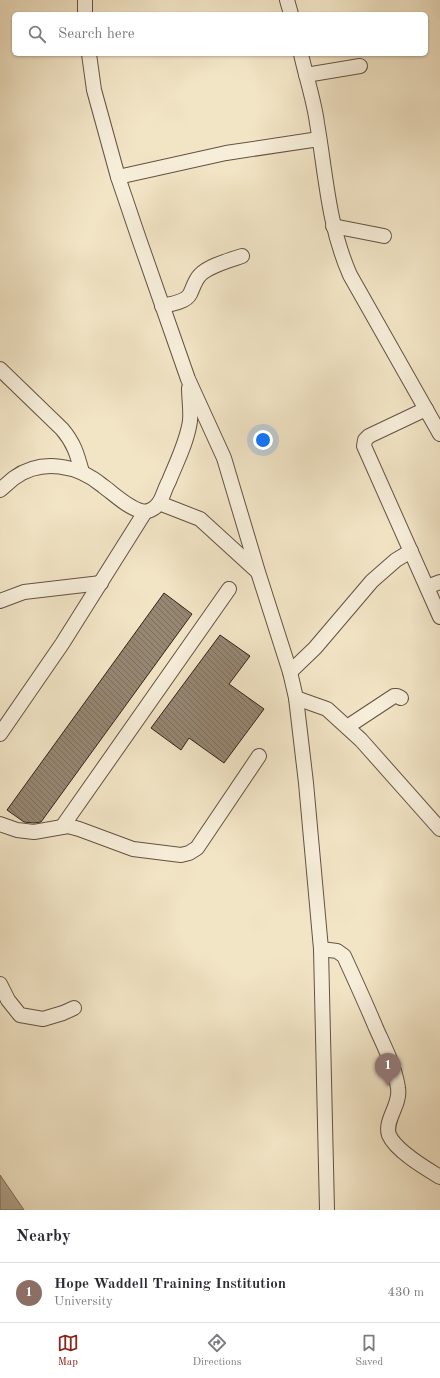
<!DOCTYPE html>
<style>
body{margin:0;font-family:"Old Standard TT",serif;background:#f7f7f7;color:#2b2b33}
.you{position:absolute;left:263px;top:440px;width:14px;height:14px;margin:-10px;border:3px solid #fff;border-radius:50%;background:#1a73e8;box-shadow:0 0 0 6px #1a73e833}
.badge{display:grid;place-items:center;width:26px;height:26px;border-radius:50%;background:#8f2418;color:#fff;font-size:13px;font-weight:700}
.pin{position:absolute;translate:-50% -33px;filter:drop-shadow(0 1px 2px #0008)}
.pin::after{content:'';position:absolute;top:21px;width:14px;height:12px;background:inherit;clip-path:polygon(0 0,100% 0,50% 100%)}
.list{margin:0;padding:0;list-style:none}
h2{display:flex;justify-content:space-between;align-items:center;height:52px;margin:0;padding:0 16px;font-size:17px}
h2 small{font-size:13px;font-weight:400;color:#7c7c81}
.list li{display:grid;grid-template-columns:26px 1fr auto;gap:12px;align-items:center;box-sizing:border-box;height:60px;padding:0 16px;border-top:1px solid #e1e1e2}
.list b{display:block;font-size:15px;white-space:nowrap}
.list p{margin:0;font-size:13px;white-space:nowrap;color:#7c7c81}
.list em{font-size:13px;font-style:normal;color:#7c7c81}
.icon{flex:none;width:22px;height:22px;fill:none;stroke:currentColor;stroke-width:2;stroke-linecap:round;stroke-linejoin:round}
.map{position:relative;flex:none;width:440px;height:1210px;overflow:hidden}
.search{position:absolute;background:#fff;box-shadow:0 1px 3px #0004;left:12px;right:12px;top:12px;height:44px;display:flex;align-items:center;gap:10px;box-sizing:border-box;padding:0 14px;border-radius:6px;color:#7c7c81;font-size:15px}
.sheet{height:112px;background:#fff}
nav{display:flex;justify-content:space-around;align-items:center;box-sizing:border-box;height:56px;border-top:1px solid #e1e1e2;background:#fff;font-size:11px;color:#7c7c81}
nav a{display:grid;justify-items:center;gap:2px}
nav .on{color:#8f2418}
.map>svg:first-child{display:block}
.water{fill:#b1a28b;stroke:#7f6e5d}
.building{fill:url(#building-back-hatch);stroke:#332119}
.lines{fill:none;stroke-linecap:round;stroke-linejoin:round}
.minor-casing{stroke:#635244;stroke-width:16}
.minor{stroke:#f7eeda;stroke-width:14}
</style>
<div class="map">
<svg width="440" height="1210" viewBox="0 0 440 1210">
<defs>
<pattern id="building-back-hatch" width="6" height="6" patternUnits="userSpaceOnUse"><rect width="6" height="6" fill="#968773"/><path d="M-1 5l2 2M0 0l6 6M5-1l2 2" fill="none" stroke="#7b6e5e"/></pattern>
</defs>
<rect width="100%" height="100%" fill="#f2e5c6"/>
<filter id="stains"><feTurbulence type="fractalNoise" baseFrequency=".005" numOctaves="4"/><feColorMatrix values="0 0 0 0 .2 0 0 0 0 .09 0 0 0 0 .02 0 0 0 .5 -.17"/></filter>
<radialGradient id="worn" r=".72"><stop offset=".6" stop-color="#630" stop-opacity="0"/><stop offset="1" stop-color="#630" stop-opacity=".3"/></radialGradient>
<path class="water" d="M0 1175 24 1210H0Z"/>
<g class="building">
<path d="M164 593 192 614 41 822 34 823 24 822 7 810Z"/>
<path d="M220 635 250 656 229 684 264 709 224 763 189 738 181 750 151 728Z"/>
</g>
<g class="lines">
<defs>
<g id="minor">
<path d="M287 0 291 14"/>
<path d="M85 14V0"/>
<path d="M89 54 94 90 118 177 138 236 188 379 224 458 258 572 290 672 296 698 306 783 321 949 327 1210"/>
<path d="M301 54C306 77 314 100 317 123 326 175 328 225 350 275L440 434"/>
<path d="M306 75 360 66"/>
<path d="M118 177 226 153 319 139"/>
<path d="M333 226 384 236"/>
<path d="M162 306C171 304 186 302 190 294 193 288 195 280 200 275 208 266 230 260 242 256"/>
<path d="M0 369 62 429C74 443 77 454 82 472"/>
<path d="M426 409 369 436 365 440 364 446 440 617"/>
<path d="M0 490C5 486 9 482 14 478 42 458 78 465 103 486 114 494 127 507 141 511 147 513 155 509 159 503 163 497 165 488 169 481 177 461 187 442 190 421 191 410 189 398 189 388"/>
<path d="M159 503 200 519 257 571"/>
<path d="M427 587 440 582"/>
<path d="M0 601 24 592 101 583"/>
<path d="M290 672 315 648 372 581 396 560 411 551"/>
<path d="M296 698 327 709 361 740 440 829"/>
<path d="M347 727 394 696H397L401 698"/>
<path d="M0 734 62 644 145 512"/>
<path d="M0 824 17 830 34 832 68 826 79 829 133 849 181 855 189 853 197 848 259 756"/>
<path d="M62 827 229 589"/>
<path d="M321 949 337 951 344 956C355 980 366 1004 376 1028 385 1048 395 1067 398 1088 401 1105 384 1120 389 1135 396 1151 425 1168 440 1177"/>
<path d="M0 984 8 1000 20 1015 43 1019 63 1013 74 1008"/>
</g>
</defs>
<use href="#minor" class="minor-casing"/>
<use href="#minor" class="minor"/>
</g>
<rect width="100%" height="100%" filter="url(#stains)"/>
<rect width="100%" height="100%" fill="url(#worn)"/>
</svg>
<div class="you"></div>
<div class="pin badge" style="left:388px;top:1086px;background:#8d6e63">1</div>
<div class="search"><svg class="icon" aria-label="search" viewBox="0 0 24 24"><circle cx="10" cy="10" r="6"/><path d="M15 15l6 6"/></svg>Search here</div>
</div>
<section class="sheet">
<h2>Nearby<small></small></h2>
<ul class="list">
<li><span class="badge" style="background:#8d6e63">1</span><div><b>Hope Waddell Training Institution</b><p>University</p></div><em>430 m</em></li>
</ul>
</section>
<nav>
<a class="on"><svg class="icon" aria-label="map" viewBox="0 0 24 24"><path d="M3 6l6-2 6 2 6-2v14l-6 2-6-2-6 2zM9 4v14M15 6v14"/></svg>Map</a>
<a><svg class="icon" aria-label="directions" viewBox="0 0 24 24"><path d="M12 3l9 9-9 9-9-9zM9 14v-3h6M13 9l2 2-2 2"/></svg>Directions</a>
<a><svg class="icon" aria-label="saved" viewBox="0 0 24 24"><path d="M7 4h10v16l-5-4-5 4z"/></svg>Saved</a>
</nav>
